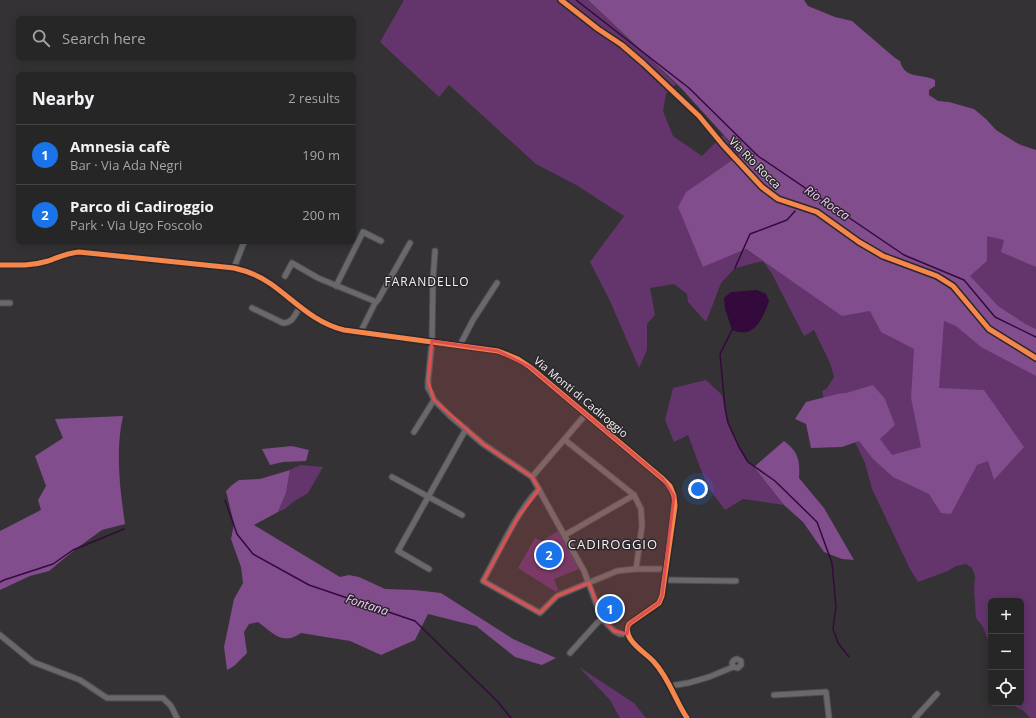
<!DOCTYPE html>
<meta charset="utf-8">
<style>
body{margin:0;font-family:"Open Sans",sans-serif;background:#333233;color:#f1f3f6}
.controls{position:absolute;right:12px;bottom:12px;display:grid;overflow:hidden;border-radius:6px;box-shadow:0 2px 10px #0003}
.controls button{width:36px;height:36px;display:grid;place-items:center;padding:0;border:0;border-bottom:1px solid #434344;background:#272627;color:#f1f3f6;font:20px sans-serif}
.you{position:absolute;left:698px;top:489px;width:14px;height:14px;margin:-10px;border:3px solid #fff;border-radius:50%;background:#1a73e8;box-shadow:0 0 0 6px #1a73e833}
.badge{display:grid;place-items:center;width:26px;height:26px;border-radius:50%;background:#1a73e8;color:#fff;font-size:13px;font-weight:700}
.pin{position:absolute;translate:-50% -50%;border:2px solid #fff;box-shadow:0 1px 4px #0006}
.list{margin:0;padding:0;list-style:none}
h2{display:flex;justify-content:space-between;align-items:center;height:52px;margin:0;padding:0 16px;font-size:17px}
h2 small{font-size:13px;font-weight:400;color:#a4a5a7}
.list li{display:grid;grid-template-columns:26px 1fr auto;gap:12px;align-items:center;box-sizing:border-box;height:60px;padding:0 16px;border-top:1px solid #434344}
.list b{display:block;font-size:15px;white-space:nowrap}
.list p{margin:0;font-size:13px;white-space:nowrap;color:#a4a5a7}
.list em{font-size:13px;font-style:normal;color:#a4a5a7}
.icon{flex:none;width:22px;height:22px;fill:none;stroke:currentColor;stroke-width:2;stroke-linecap:round;stroke-linejoin:round}
.map{position:relative;flex:none;width:1036px;height:718px;overflow:hidden}
.search{position:absolute;background:#272627;box-shadow:0 2px 10px #0003;left:16px;top:16px;width:340px;height:44px;display:flex;align-items:center;gap:10px;box-sizing:border-box;padding:0 14px;border-radius:6px;color:#a4a5a7;font-size:15px}
.panel{position:absolute;background:#272627;box-shadow:0 2px 10px #0003;left:16px;top:72px;width:340px;height:172px;border-radius:6px}
.map>svg:first-child{display:block}
.green{fill:#63356c}
.forest{fill:#814d8c}
.water{fill:#340a3c}
.lines{fill:none;stroke-linecap:round;stroke-linejoin:round}
.stream{stroke:#340a3c;stroke-width:1.5}
.street-casing{stroke:#4f4e50;stroke-width:7}
.street{stroke:#6a686a;stroke-width:5}
.cycleway-casing{stroke:#2b272b;stroke-width:8}
.cycleway{stroke:#f5874c;stroke-width:5}
.marked{fill:#dc5051;fill-opacity:0.2;stroke:#dc5051;stroke-width:3;stroke-linejoin:round}
.labels{text-anchor:middle;stroke-width:3;stroke-linejoin:round;paint-order:stroke}
.street-label{font-size:11px;fill:#f3f1f3;stroke:#2b272b}
.water-label{font-size:12px;font-style:italic;fill:#f4c3fe;stroke:#2b272b}
.neighbourhood-label{font-size:12px;letter-spacing:1px;fill:#f3f1f3;stroke:#2b272b}
.quarter-label{font-size:13px;letter-spacing:1px;fill:#f3f1f3;stroke:#2b272b}
</style>
<div class="map">
<svg width="1036" height="718" viewBox="0 0 1036 718">
<rect width="100%" height="100%" fill="#343234"/>
<g class="green">
<path d="M404 0H588L676 84 666 94 663 111 673 136 702 156 723 135 741 154 686 192 703 267 745 249 763 261 999 139 1017 143 1036 150V718H1030L1024 711 1016 707 1014 703H1021V601H991V648L983 627 976 618 974 589 975 576 972 568 966 564 956 566 948 571 918 582 910 569 872 489 865 463 853 438 824 399 822 391 827 388 834 377 830 363 814 330 804 336 772 274 763 261 735 268 721 283 706 322 688 302 687 294 674 284 650 288 655 315 647 324V350L639 368 610 301 590 262 624 216 578 186 536 164 449 85 439 97 380 42Z"/>
<path d="M706 380 722 395 728 423 744 457 754 467 784 505 743 499 725 510 707 486 688 435 674 442 665 420 673 388Z"/>
<path d="M300 465 323 467 308 493 293 502 285 509 278 512 286 493 290 470Z"/>
<path d="M558 531 579 569 554 579 558 590 556 592 518 568 535 538 542 541Z"/>
<path d="M579 667 634 703 646 718H620L610 700Z"/>
</g>
<g class="forest">
<path d="M588 0H804L808 6 835 17 852 21 895 58 900 61C905 80 921 73 935 80V86L929 90V95L938 101 949 102 974 109 986 119 996 130 1020 145 1036 150V267L1001 252 1004 240 987 236V261L970 276 998 306 1027 325 1036 329V376L981 347 956 326 944 321 939 388 984 390 1024 447 994 480 988 461 977 465 951 514 941 513 929 494 893 477 873 459 859 441 842 447 811 448 806 424 795 419 806 402 837 394 846 393 873 385 885 399 895 425 880 439 892 455 921 447 911 398 914 349 881 332 870 311 842 316 746 249 703 267 678 207 686 192 741 154 681 88Z"/>
<path d="M123 416C115 452 120 489 125 524L102 530 77 548 49 571 30 576 0 590V531L41 510 38 500 46 486 35 456 63 438 55 419Z"/>
<path d="M784 441C799 452 800 461 799 478L824 508 854 560 842 559 824 552 803 522 784 505 754 467Z"/>
<path d="M292 446 309 450 306 461 283 462 270 465 262 449Z"/>
<path d="M290 470 286 493 278 512 254 525 340 577 349 575 359 577 385 589 415 590 441 593 513 639 556 658 542 665 515 657 476 626 428 614 415 640 381 655 350 641 301 633C282 646 273 633 258 622L249 624 244 632 247 653 234 666 227 670 224 647 234 599 243 583 241 567 231 539 234 524 226 491 232 485 239 480 260 479Z"/>
</g>
<path class="water" d="M757 290 766 294 769 301C763 318 754 340 732 330L725 309 724 298 731 292Z"/>
<g class="lines">
<g class="stream">
<path d="M576 0 689 88 758 156 904 255 964 280 995 317 1036 337"/>
<path d="M735 268 750 234 787 220 795 211"/>
<path d="M732 330 720 354 725 408 728 423 739 447 748 462 775 481 817 522 832 563 836 607 833 629 838 643 849 657"/>
<path d="M225 500 237 534 253 554 309 585 415 621 498 702 511 718"/>
<path d="M0 582 4 580 53 564 73 550 124 529"/>
</g>
<defs>
<g id="street">
<path d="M561 0 598 29 622 45 644 64 699 116 723 145 762 187 778 199 817 212 859 242 883 256 937 276 953 286 989 329 1036 358"/>
<path d="M435 251 433 279 432 341 428 381V388L431 393 434 400 450 416 483 444 532 477 584 571 602 619 614 631 620 634H627"/>
<path d="M0 265C16 265 32 266 48 261 59 257 67 253 79 252L234 268C247 271 260 276 271 284 295 301 314 323 344 330L498 351 518 359 530 367 663 479 670 486 674 496 675 506 662 596 659 603 629 624C621 639 645 652 654 662 669 678 675 700 687 718"/>
<path d="M234 268 244 242"/>
<path d="M285 276 292 263 318 278 374 301 375 303 361 331"/>
<path d="M336 286 363 232 381 241"/>
<path d="M0 303H10"/>
<path d="M375 303 378 300 410 243"/>
<path d="M252 308 283 323C293 323 295 314 300 307"/>
<path d="M460 345 473 320 497 283"/>
<path d="M414 432 434 400"/>
<path d="M565 440 634 495 641 509 642 526 636 569"/>
<path d="M392 477 462 515"/>
<path d="M532 477 586 414"/>
<path d="M539 489C517 511 499 552 483 581L540 613 557 596 617 571 636 569H666"/>
<path d="M565 535 634 495"/>
<path d="M429 569 398 551 466 429"/>
<path d="M665 580 736 581"/>
<path d="M0 635 33 662 80 680 107 698H163L171 706 177 718"/>
<path d="M570 653 597 623 602 619"/>
<path d="M670 686 688 683 709 677 733 667 738 668 741 665V661L737 659 734 660 732 663 733 667"/>
<path d="M774 695 826 692 829 718"/>
<path d="M915 718 937 694"/>
</g>
</defs>
<use href="#street" class="street-casing"/>
<use href="#street" class="street"/>
<defs>
<g id="cycleway">
<path d="M561 0 598 29 622 45 644 64 699 116 723 145 762 187 778 199 817 212 859 242 883 256 937 276 953 286 989 329 1036 358"/>
<path d="M0 265C16 265 32 266 48 261 59 257 67 253 79 252L234 268C247 271 260 276 271 284 295 301 314 323 344 330L498 351 518 359 530 367 663 479 670 486 674 496 675 506 662 596 659 603 629 624C621 639 645 652 654 662 669 678 675 700 687 718"/>
</g>
</defs>
<use href="#cycleway" class="cycleway-casing"/>
<use href="#cycleway" class="cycleway"/>
</g>
<path class="marked" d="M432 341 498 351 530 367 663 479 674 496 662 596 659 603 629 624 627 634 614 631 602 619 589 583 557 596 540 613 483 581 518 517 539 489 532 477 483 444 434 400 428 381Z"/>
<g class="labels">
<g class="street-label">
<text transform="translate(755 163) rotate(45)" y="4">Via Rio Rocca</text>
<text transform="translate(581 397) rotate(40)" y="4">Via Monti di Cadiroggio</text>
</g>
<g class="water-label">
<text transform="translate(827 203) rotate(34)" y="4">Rio Rocca</text>
<text transform="translate(367 605) rotate(18)" y="4">Fontana</text>
</g>
<g class="neighbourhood-label">
<text x="427" y="286">FARANDELLO</text>
</g>
<g class="quarter-label">
<text x="613" y="549">CADIROGGIO</text>
</g>
</g>
</svg>
<div class="controls">
<button>+</button>
<button>−</button>
<button><svg class="icon" aria-label="locate" viewBox="0 0 24 24"><circle cx="12" cy="12" r="6"/><path d="M12 2v4M12 18v4M2 12h4M18 12h4"/></svg></button>
</div>
<div class="you"></div>
<div class="pin badge" style="left:610px;top:609px">1</div>
<div class="pin badge" style="left:549px;top:555px">2</div>
<div class="search"><svg class="icon" aria-label="search" viewBox="0 0 24 24"><circle cx="10" cy="10" r="6"/><path d="M15 15l6 6"/></svg>Search here</div>
<section class="panel">
<h2>Nearby<small>2 results</small></h2>
<ul class="list">
<li><span class="badge">1</span><div><b>Amnesia cafè</b><p>Bar · Via Ada Negri</p></div><em>190 m</em></li>
<li><span class="badge">2</span><div><b>Parco di Cadiroggio</b><p>Park · Via Ugo Foscolo</p></div><em>200 m</em></li>
</ul>
</section>
</div>
